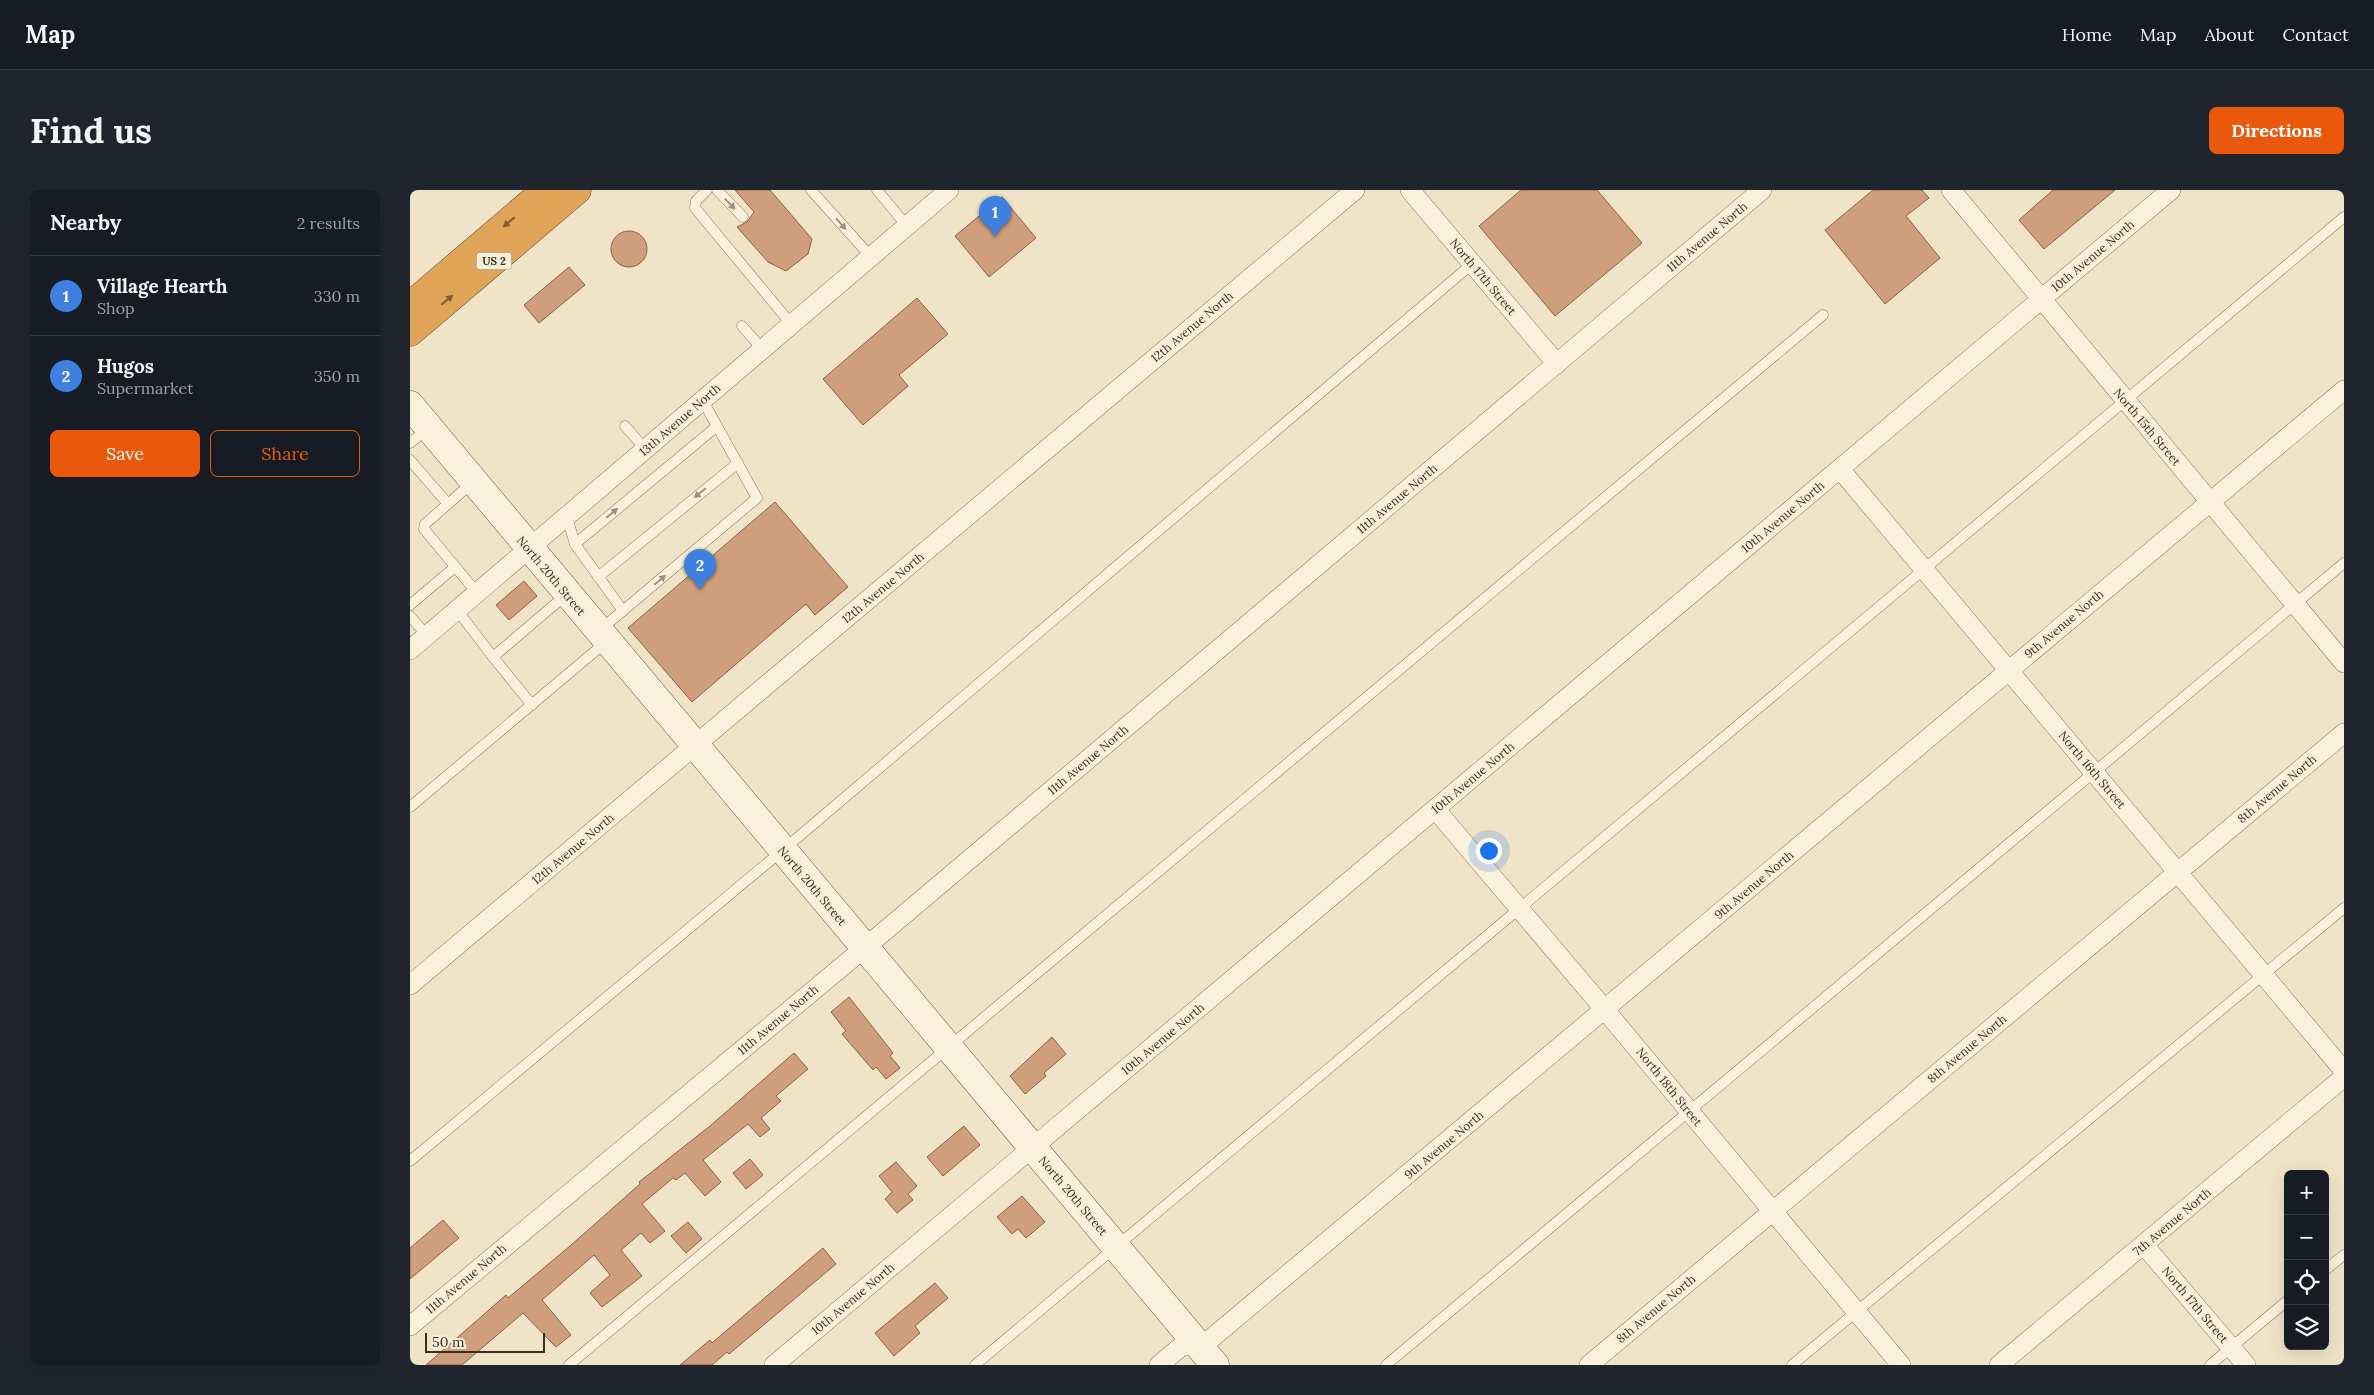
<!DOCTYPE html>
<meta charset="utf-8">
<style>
body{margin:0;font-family:Lora,serif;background:#20242c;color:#f1f3f6}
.controls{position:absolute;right:15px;bottom:15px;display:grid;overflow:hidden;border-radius:8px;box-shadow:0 5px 20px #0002}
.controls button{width:45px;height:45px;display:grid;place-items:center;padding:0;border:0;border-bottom:1px solid #363941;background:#171b24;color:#f1f3f6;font:25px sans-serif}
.scale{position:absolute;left:15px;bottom:12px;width:120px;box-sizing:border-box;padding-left:5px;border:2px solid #3d2e20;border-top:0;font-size:14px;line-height:18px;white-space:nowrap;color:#3d2e20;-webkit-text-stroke:4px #f7eed8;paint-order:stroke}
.you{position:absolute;left:1078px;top:660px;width:18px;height:18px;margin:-12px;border:4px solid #fff;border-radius:50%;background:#1a73e8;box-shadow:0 0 0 8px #1a73e833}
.badge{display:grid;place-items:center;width:32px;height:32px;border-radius:50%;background:#ea580c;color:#fff;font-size:16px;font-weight:700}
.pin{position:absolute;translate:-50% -41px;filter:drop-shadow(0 1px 2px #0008)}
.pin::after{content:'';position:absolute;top:26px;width:18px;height:15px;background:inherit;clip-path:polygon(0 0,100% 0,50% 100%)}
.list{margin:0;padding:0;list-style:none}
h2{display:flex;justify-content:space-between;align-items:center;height:65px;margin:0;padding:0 20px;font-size:21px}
h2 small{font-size:16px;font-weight:400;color:#9ea1a6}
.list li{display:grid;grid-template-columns:32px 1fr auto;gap:15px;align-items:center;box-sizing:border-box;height:80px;padding:0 20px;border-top:1px solid #363941}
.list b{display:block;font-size:19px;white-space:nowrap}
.list p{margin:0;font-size:16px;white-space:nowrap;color:#9ea1a6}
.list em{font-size:16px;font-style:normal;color:#9ea1a6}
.actions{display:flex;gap:10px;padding:15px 20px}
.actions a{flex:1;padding:11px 0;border:1px solid #ea580c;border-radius:8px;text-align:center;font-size:18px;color:#ea580c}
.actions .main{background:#ea580c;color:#fff}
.icon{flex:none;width:28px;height:28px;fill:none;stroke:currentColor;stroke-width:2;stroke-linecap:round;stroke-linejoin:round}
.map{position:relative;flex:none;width:1934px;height:1175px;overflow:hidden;border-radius:8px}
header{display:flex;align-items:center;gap:30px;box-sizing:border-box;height:70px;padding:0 25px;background:#171b24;border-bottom:1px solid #363941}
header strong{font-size:24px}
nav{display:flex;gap:28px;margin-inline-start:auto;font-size:18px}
.intro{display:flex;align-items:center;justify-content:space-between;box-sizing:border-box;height:120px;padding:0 30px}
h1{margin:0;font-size:35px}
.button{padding:12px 22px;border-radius:8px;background:#ea580c;color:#fff;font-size:18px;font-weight:700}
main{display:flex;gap:30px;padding:0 30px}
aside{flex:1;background:#171b24;border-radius:8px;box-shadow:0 5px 20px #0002}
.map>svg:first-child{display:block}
.building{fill:#cf9f7d;stroke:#8d5f41}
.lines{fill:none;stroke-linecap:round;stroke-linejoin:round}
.lane-casing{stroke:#8d765c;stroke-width:11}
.street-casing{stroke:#8d765c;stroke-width:20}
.secondary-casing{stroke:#6f573f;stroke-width:29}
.highway-casing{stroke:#5b4430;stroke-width:29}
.lane{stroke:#faf1dc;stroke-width:10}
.street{stroke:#faf1dc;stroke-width:19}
.secondary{stroke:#faf1dc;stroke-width:28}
.highway{stroke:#e0a458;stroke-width:28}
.oneway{fill:#9c907e}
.oneway2{fill:#7e5d36}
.labels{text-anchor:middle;stroke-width:5;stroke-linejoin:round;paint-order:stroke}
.shield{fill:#f7eed8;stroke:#756857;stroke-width:1}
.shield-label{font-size:11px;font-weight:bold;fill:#3d2e20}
.street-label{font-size:12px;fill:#3d2e20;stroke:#f7eed8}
</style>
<header>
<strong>Map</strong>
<nav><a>Home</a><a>Map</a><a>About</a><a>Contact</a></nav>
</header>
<div class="intro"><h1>Find us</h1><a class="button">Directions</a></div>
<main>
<aside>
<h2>Nearby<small>2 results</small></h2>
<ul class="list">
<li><span class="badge" style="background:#3f7fe0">1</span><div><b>Village Hearth</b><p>Shop</p></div><em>330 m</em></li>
<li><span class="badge" style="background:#3f7fe0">2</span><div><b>Hugos</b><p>Supermarket</p></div><em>350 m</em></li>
</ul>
<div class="actions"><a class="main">Save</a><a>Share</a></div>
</aside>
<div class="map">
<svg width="1934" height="1175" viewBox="0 0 1934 1175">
<rect width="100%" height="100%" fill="#f0e4c8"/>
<g class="building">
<path d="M325 0H360L402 49 398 64 376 81 358 72 327 37 337 32 344 22Z"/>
<path d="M1111 0H1187L1232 53 1145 126 1069 36Z"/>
<path d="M1463 0H1512L1519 8 1496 26 1530 68 1475 114 1415 40Z"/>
<path d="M1643 0H1705L1634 59 1609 30Z"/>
<path d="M592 7 626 48 579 87 545 46Z"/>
<circle cx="219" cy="59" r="18"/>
<path d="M159 77 175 95 129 133 114 115Z"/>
<path d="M507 108 538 144 489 185 498 196 453 235 413 189Z"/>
<path d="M365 312 438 397 405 425 396 414 282 512 218 438Z"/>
<path d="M114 391 127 406 99 430 86 415Z"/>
<path d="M439 807 483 863 480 866 490 878 476 889 466 877 463 880 432 844 436 841 421 822Z"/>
<path d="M642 847 656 864 634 883 636 886 615 904 600 886Z"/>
<path d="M384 863 398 879 366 906 371 911 351 928 360 939 350 947 338 934 293 970 311 992 295 1006 275 983 266 990 263 988 232 1014 255 1041 240 1053 231 1043 211 1060 232 1086 192 1117 180 1103 200 1085 184 1065 132 1110 161 1145 146 1157 113 1123 52 1175H16L96 1105 98 1108 160 1056 230 994 229 992 300 936Z"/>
<path d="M554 936 570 955 533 986 517 967Z"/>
<path d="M340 969 353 985 336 999 323 983Z"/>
<path d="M486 972 507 996 498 1004 503 1010 487 1023 475 1009 482 1002 469 986Z"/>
<path d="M612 1006 635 1032 616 1048 608 1039 602 1044 587 1027Z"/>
<path d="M33 1030 49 1048 0 1089V1058Z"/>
<path d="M278 1032 292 1049 276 1063 261 1046Z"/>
<path d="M413 1058 426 1074 319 1164 317 1162 302 1175H270L300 1150 302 1153Z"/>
<path d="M525 1093 538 1108 505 1136 510 1143 484 1166 465 1143Z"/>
</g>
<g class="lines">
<defs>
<g id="lane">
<path d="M297 0 286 11 285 18 382 135"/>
<path d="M307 0 333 27"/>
<path d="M401 0 461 67"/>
<path d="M467 0 497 36"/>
<path d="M332 136 353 160"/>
<path d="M215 236 236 260"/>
<path d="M0 253 17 239"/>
<path d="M0 270 38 314 63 292"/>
<path d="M38 314 15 334 14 339 67 403"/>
<path d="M157 327 165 354 213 421"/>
<path d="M165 354 306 237"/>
<path d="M188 387 328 273"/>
<path d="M0 415 45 377"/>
<path d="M47 420 83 467"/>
<path d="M0 426 17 446"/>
<path d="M190 440 347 308 293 211"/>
<path d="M122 515 83 467 157 404"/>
<path d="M0 617 196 452"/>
<path d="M0 971 373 660 1062 74"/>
<path d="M1915 1080 1934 1065"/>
<path d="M159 1175 1413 125"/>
<path d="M565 1175 1934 27"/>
<path d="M976 1175 1934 373"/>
<path d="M1382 1175 1934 718"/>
<path d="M1800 1175 1878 1110"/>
</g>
<g id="street">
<path d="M1000 0 1147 174"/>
<path d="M1541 0 1934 473"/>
<path d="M1430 279 1934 881"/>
<path d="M0 460 539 0"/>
<path d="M1026 620 1195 820 1491 1175"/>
<path d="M0 795 945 0"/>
<path d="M1734 1055 1836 1175"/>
<path d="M0 1136 470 745 1352 0"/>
<path d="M364 1175 1761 0"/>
<path d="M749 1175 773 1155 791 1157 1934 200"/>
<path d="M1179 1175 1934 543"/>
<path d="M1589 1175 1934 887"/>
</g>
<path id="secondary" d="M0 215 805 1175"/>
<g id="highway">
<path d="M0 116 136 0"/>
<path d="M0 142 167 0"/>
</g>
</defs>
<use href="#lane" class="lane-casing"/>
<use href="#street" class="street-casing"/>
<use href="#secondary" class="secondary-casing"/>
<use href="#highway" class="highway-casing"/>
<use href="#lane" class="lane"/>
<use href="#street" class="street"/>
<use href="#secondary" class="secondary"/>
<use href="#highway" class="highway"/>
</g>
<defs><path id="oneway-solid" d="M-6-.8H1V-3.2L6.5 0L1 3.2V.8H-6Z" transform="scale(1.25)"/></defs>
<g class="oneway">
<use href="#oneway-solid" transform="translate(320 14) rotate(46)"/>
<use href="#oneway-solid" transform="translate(431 34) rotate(48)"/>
<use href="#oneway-solid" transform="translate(290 303) rotate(141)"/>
<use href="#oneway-solid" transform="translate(202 323) rotate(-40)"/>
<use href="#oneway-solid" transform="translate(250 390) rotate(-40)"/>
</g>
<g class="oneway2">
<use href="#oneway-solid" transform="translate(99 32) rotate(140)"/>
<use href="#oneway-solid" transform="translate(37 110) rotate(-40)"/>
</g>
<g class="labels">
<rect class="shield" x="66.5" y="62.5" width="35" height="17" rx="4"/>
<g class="shield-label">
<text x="84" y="75">US 2</text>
</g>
<g class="street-label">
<text transform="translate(1297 47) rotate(-40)" y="4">11th Avenue North</text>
<text transform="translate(1683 66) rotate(-40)" y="4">10th Avenue North</text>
<text transform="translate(1073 87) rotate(50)" y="4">North 17th Street</text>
<text transform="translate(782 137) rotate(-40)" y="4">12th Avenue North</text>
<text transform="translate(270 230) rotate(-41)" y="4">13th Avenue North</text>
<text transform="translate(1737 237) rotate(50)" y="4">North 15th Street</text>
<text transform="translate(987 309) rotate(-40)" y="4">11th Avenue North</text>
<text transform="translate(1373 327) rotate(-40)" y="4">10th Avenue North</text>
<text transform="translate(141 386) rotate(50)" y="4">North 20th Street</text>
<text transform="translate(473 398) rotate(-40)" y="4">12th Avenue North</text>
<text transform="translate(1654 434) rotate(-40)" y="4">9th Avenue North</text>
<text transform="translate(678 570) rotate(-40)" y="4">11th Avenue North</text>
<text transform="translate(1682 580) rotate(50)" y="4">North 16th Street</text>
<text transform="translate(1063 588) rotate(-40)" y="4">10th Avenue North</text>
<text transform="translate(1867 599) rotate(-40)" y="4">8th Avenue North</text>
<text transform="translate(163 659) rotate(-40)" y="4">12th Avenue North</text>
<text transform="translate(1344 695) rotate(-40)" y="4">9th Avenue North</text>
<text transform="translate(402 696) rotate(50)" y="4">North 20th Street</text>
<text transform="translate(368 830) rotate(-40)" y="4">11th Avenue North</text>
<text transform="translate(753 849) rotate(-40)" y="4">10th Avenue North</text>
<text transform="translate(1557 859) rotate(-40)" y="4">8th Avenue North</text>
<text transform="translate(1259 897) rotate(51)" y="4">North 18th Street</text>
<text transform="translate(1034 955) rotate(-40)" y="4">9th Avenue North</text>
<text transform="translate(663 1006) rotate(50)" y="4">North 20th Street</text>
<text transform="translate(1762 1032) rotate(-40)" y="4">7th Avenue North</text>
<text transform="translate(56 1089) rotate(-40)" y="4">11th Avenue North</text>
<text transform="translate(443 1109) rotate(-40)" y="4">10th Avenue North</text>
<text transform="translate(1785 1115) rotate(50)" y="4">North 17th Street</text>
<text transform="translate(1246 1119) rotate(-40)" y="4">8th Avenue North</text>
</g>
</g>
</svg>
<div class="controls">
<button>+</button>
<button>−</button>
<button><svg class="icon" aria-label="locate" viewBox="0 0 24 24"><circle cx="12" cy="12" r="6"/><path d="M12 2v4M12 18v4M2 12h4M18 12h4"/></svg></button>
<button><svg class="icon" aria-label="layers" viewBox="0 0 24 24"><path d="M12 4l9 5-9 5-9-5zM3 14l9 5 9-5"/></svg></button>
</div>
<div class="scale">50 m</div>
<div class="you"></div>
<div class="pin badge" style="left:585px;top:47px;background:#3f7fe0">1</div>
<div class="pin badge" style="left:290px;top:400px;background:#3f7fe0">2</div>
</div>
</main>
